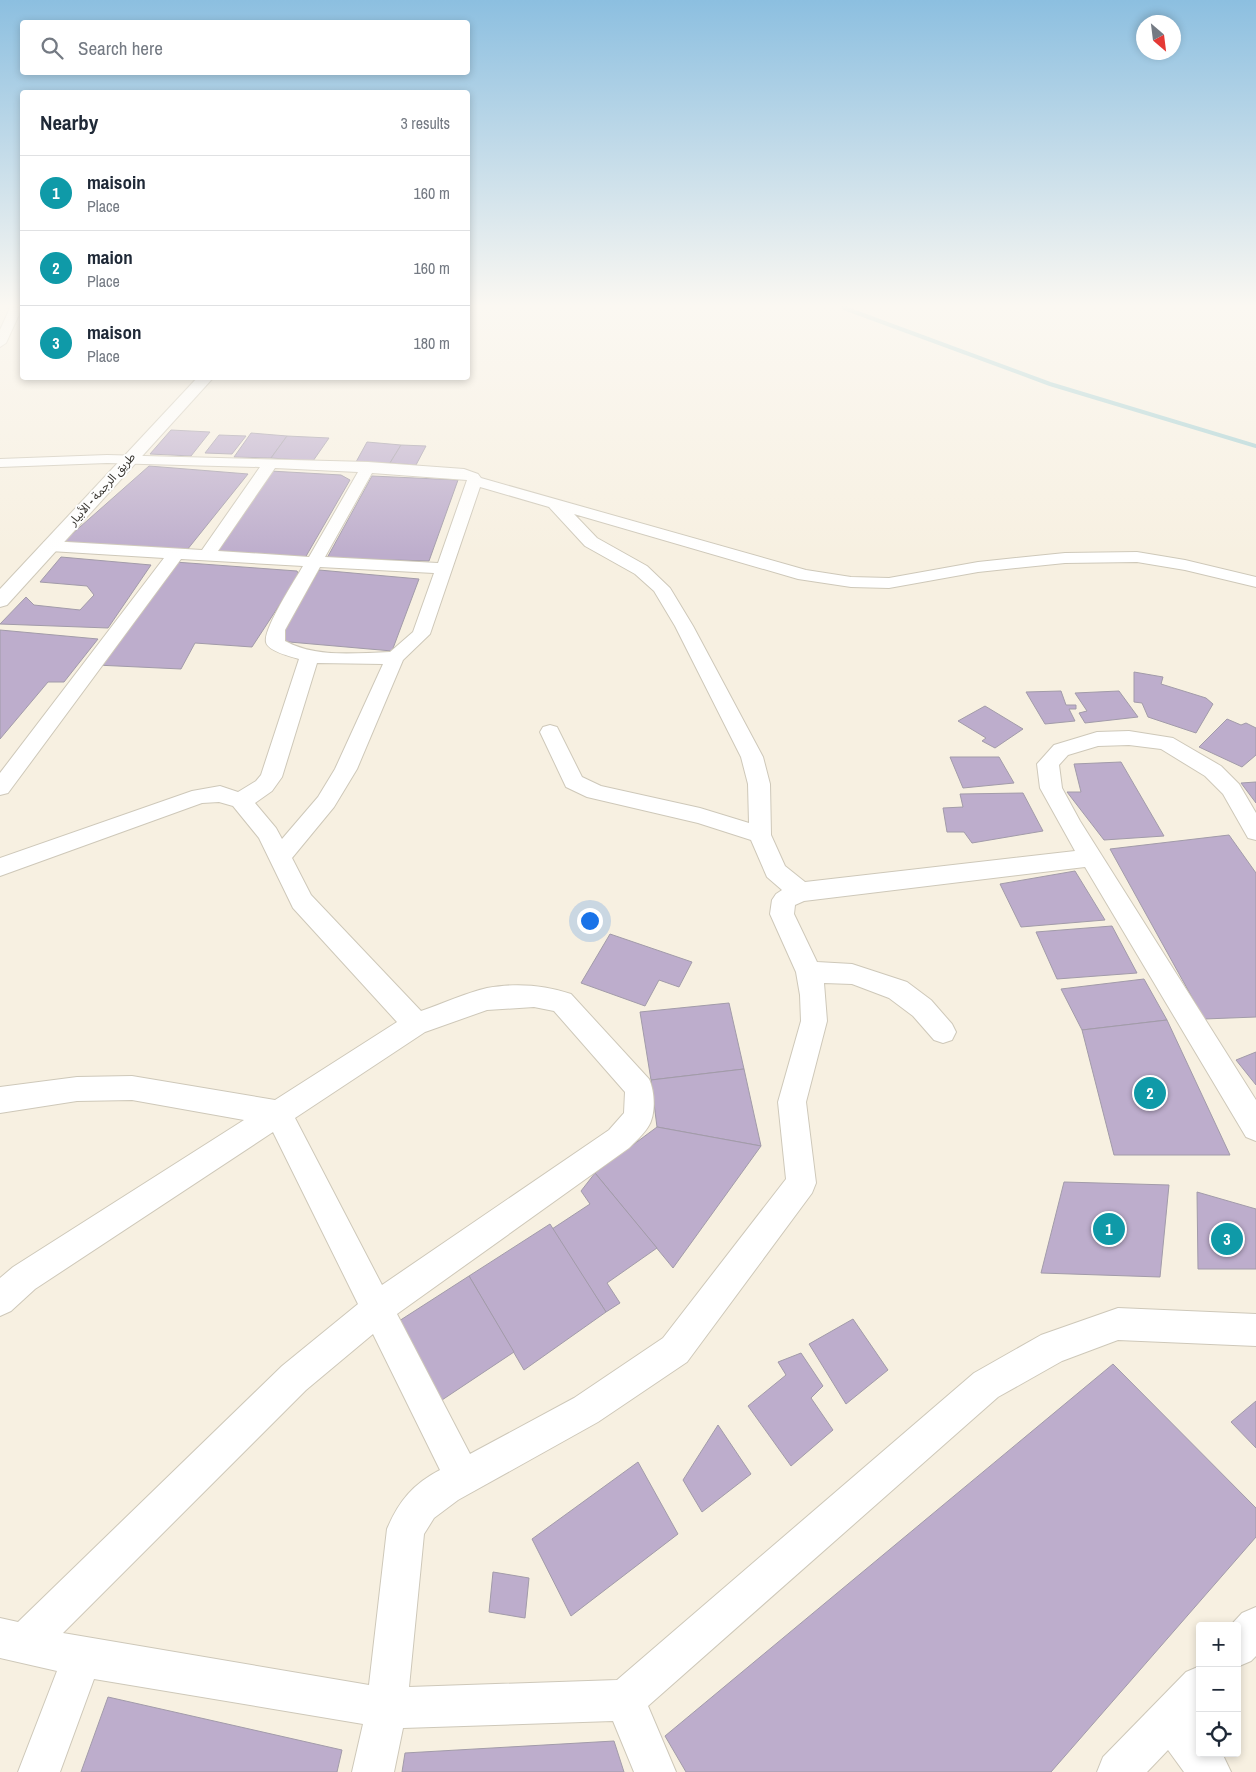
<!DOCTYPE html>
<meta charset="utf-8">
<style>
body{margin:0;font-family:"Archivo Narrow","Noto Sans Arabic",sans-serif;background:#f2f2f3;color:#1f2937}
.controls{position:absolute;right:15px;bottom:15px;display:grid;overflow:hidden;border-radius:5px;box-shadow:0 2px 8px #0003}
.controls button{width:45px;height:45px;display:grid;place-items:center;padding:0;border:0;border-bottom:1px solid #e0e1e3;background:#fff;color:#1f2937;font:25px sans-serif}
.compass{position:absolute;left:1136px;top:15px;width:45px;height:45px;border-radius:50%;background:#fff;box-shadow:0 2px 8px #0003;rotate:152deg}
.you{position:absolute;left:589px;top:920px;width:18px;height:18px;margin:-12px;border:4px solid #fff;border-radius:50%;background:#1a73e8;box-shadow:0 0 0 8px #1a73e833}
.badge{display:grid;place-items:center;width:32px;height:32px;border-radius:50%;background:#d93025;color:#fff;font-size:16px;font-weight:700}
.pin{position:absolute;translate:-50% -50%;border:2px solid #fff;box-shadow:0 1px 5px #0006}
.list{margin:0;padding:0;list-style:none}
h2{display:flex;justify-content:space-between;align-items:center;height:65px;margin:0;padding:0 20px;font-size:21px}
h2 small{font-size:16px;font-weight:400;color:#747a83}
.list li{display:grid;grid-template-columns:32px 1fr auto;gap:15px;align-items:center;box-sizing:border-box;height:75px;padding:0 20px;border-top:1px solid #e0e1e3}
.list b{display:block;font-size:19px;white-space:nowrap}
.list p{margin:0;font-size:16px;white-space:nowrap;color:#747a83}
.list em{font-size:16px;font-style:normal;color:#747a83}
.icon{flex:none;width:28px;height:28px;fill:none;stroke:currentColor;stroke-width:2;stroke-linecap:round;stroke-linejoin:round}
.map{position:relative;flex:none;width:1256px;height:1772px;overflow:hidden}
.search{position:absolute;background:#fff;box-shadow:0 2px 8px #0003;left:20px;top:20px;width:450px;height:55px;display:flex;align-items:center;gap:12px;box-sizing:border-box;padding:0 18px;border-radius:5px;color:#747a83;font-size:19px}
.panel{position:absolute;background:#fff;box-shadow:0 2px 8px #0003;left:20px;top:90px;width:450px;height:290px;border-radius:5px}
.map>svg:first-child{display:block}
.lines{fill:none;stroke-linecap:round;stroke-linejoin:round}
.stream{stroke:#a2cfd3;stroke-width:4}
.building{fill:#bdadcc;stroke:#a29ba9}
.minor-casing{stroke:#cec8b9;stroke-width:2}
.trunk-casing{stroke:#cec8b9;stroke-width:2}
.minor{fill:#fff;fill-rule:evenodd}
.trunk{fill:#fff;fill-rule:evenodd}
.labels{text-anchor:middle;stroke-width:4;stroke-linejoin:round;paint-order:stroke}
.far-street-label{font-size:12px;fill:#37342f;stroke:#fefefe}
</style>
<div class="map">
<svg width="1256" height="1772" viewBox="0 0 1256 1772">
<rect width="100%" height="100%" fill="#f7f0e1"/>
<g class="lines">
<path class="stream" d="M844 308 1050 384 1256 446"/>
</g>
<g class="building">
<path d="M171 430 210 432 191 456 150 454Z"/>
<path d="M251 433 287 436 271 458 234 457Z"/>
<path d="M219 435 246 436 232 454 205 453Z"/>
<path d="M287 436 329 438 313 461 271 458Z"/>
<path d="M367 442 401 445 390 463 356 462Z"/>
<path d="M401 445 426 446 416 465 390 463Z"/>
<path d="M149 466 248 474 187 550 63 542Z"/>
<path d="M270 471 341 475 350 480 305 558 213 552Z"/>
<path d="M372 476 458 480 429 561 327 558Z"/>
<path d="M61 557 151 565 108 628 0 624 26 597 34 605 80 610 94 595 87 586 40 582Z"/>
<path d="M175 562 297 571 299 575 252 647 195 643 181 669 96 665Z"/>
<path d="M319 570 419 579 392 651 278 641Z"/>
<path d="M0 630 98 639 64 682H48L0 739Z"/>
<path d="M1134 672 1163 677 1161 684 1206 698 1213 704 1196 733 1148 717 1142 703 1134 702Z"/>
<path d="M1061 691 1066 705H1076V709H1069L1075 721 1045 724 1026 692Z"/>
<path d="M1119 691 1138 717 1085 723 1079 713 1087 711 1075 693Z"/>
<path d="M985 706 1023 729 995 748 982 741 986 738 958 721Z"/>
<path d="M1227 719 1241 725 1246 723 1256 728V755L1242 767 1199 747Z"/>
<path d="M950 757H999L1014 783 963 788Z"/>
<path d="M1121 762 1164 836 1104 840 1067 792H1081L1074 764Z"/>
<path d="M1256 782V803L1241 783Z"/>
<path d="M1023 793 1043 831 972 843 964 832H947L943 808 963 807 960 794Z"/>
<path d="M1229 835 1256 873V1017L1204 1019 1110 849Z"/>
<path d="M1075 871 1105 920 1021 927 1000 884Z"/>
<path d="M1112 926 1137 973 1057 979 1036 932Z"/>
<path d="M610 934 692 962 679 987 659 980 645 1006 581 983Z"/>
<path d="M1144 979 1167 1020 1082 1030 1061 989Z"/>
<path d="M729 1003 744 1069 651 1080 640 1012Z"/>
<path d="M1167 1020 1230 1155H1114L1082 1030Z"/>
<path d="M1256 1052V1085L1236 1060Z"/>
<path d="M744 1069 761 1146 657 1127 651 1080Z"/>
<path d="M657 1127 761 1146 673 1268 595 1173Z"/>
<path d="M595 1173 657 1248 607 1283 620 1303 606 1312 552 1229 590 1204 581 1191Z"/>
<path d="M1064 1182 1169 1185 1160 1277 1041 1273Z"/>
<path d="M1197 1192 1256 1209V1269H1198Z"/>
<path d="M550 1224 606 1312 524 1370 469 1276Z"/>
<path d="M469 1276 514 1352 439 1402 399 1321Z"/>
<path d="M853 1319 888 1370 846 1404 809 1344Z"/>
<path d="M801 1353 823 1386 811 1398 833 1430 791 1466 748 1406 786 1375 778 1362Z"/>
<path d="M1113 1364 1256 1508V1537L1051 1772H686L665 1736Z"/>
<path d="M1256 1401V1448L1231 1422Z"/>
<path d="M718 1425 751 1474 702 1512 683 1480Z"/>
<path d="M638 1462 678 1534 571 1616 532 1539Z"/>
<path d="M493 1572 529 1578 525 1618 489 1612Z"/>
<path d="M108 1697 342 1750 337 1772H81Z"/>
<path d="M614 1741 624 1772H402L405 1753Z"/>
</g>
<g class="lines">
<defs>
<g id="minor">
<path d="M10 308H22L6 343 0 347V330Z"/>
<path d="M107 455 368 462 464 469 478 474 481 478 806 570 851 577 889 578 978 562 1065 553 1137 552 1185 560 1256 577V587L1185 570 1137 562 1065 563 978 572 889 588 851 587 798 579 574 514 597 538 647 566 670 588 693 626 763 757 770 784 771 835 785 866 805 882 1075 851 1040 788 1037 764 1054 745 1097 732 1129 731 1173 738 1221 766 1239 784 1256 813V840L1248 838 1223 794 1205 776 1161 749 1129 745 1098 746 1068 755 1059 765 1062 788 1080 821 1256 1100V1141L1246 1137 1085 867 804 901 795 905 794 914 817 962 852 964 907 982 931 1000 952 1024 956 1032 952 1040 943 1043 934 1040 913 1016 889 998 852 984 824 983 827 1021 806 1102 816 1183 812 1193 687 1362 598 1422 458 1500 434 1518 424 1534 409 1687 617 1680 974 1373 1041 1335 1118 1308 1256 1314V1346L1118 1340 1062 1361 998 1397 648 1706 676 1772H634L613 1721 403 1728 394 1772H352L363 1724 94 1679 60 1772H18L57 1671 0 1658V1618L18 1622 282 1366 358 1304 273 1132 35 1289 11 1311 0 1316V1278L13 1267 244 1120 132 1100 77 1101 0 1113V1087L77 1077 132 1076 275 1100 397 1022 293 908 259 838 233 806 219 802 202 803 0 876V858L192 791 220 786 238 792 256 781 261 775 299 659C292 657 267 651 266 642 263 629 295 580 303 566L181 559 8 793 0 795V773L164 558 50 551 44 550 42 546 44 542 50 541 202 550 260 467 107 463 0 467V459ZM275 468 358 472 309 557 218 551ZM372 473 467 480 438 563 325 557ZM480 487 549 507 585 546 635 574 654 591 675 626 741 757 748 784 749 823 700 808 601 786 582 777 557 727 550 725 543 727 540 732 566 787 587 797 698 823 751 840 767 877 782 890 776 894 772 900 770 914 796 972 800 995 801 1021 778 1102 786 1179 663 1338 574 1398 470 1454 397 1314 629 1148C635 1142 643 1135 648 1127 656 1115 655 1092 649 1079L571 994C545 985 515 983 487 988 465 993 442 1004 421 1011L311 895 292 858 334 807 357 769 403 660 430 634ZM320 567 434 573 413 632 390 652C355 653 316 658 285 641V630ZM317 663 383 664 335 769 318 797 282 839 276 828 255 803 272 791 282 777ZM534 1007 554 1011 625 1092 624 1113 609 1130 382 1285 295 1118 425 1032 487 1010ZM373 1334 440 1470C413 1484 399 1501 387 1529L369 1685 63 1633 306 1390Z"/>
<path d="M1256 1607V1656L1251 1661 1237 1667V1626H1230L1242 1613Z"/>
<path d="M1200 1666V1716L1196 1719 1200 1724V1753H1222L1231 1772H1184L1168 1750 1147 1772H1097L1103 1757 1186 1672Z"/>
</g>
<path id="trunk" d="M197 378H213L7 605 0 607V589Z"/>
</defs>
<use href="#minor" class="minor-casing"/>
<use href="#trunk" class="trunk-casing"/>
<use href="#minor" class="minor"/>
<use href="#trunk" class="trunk"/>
</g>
<linearGradient id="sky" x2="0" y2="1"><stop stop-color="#8cbfe0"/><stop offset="0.55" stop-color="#fbf8f2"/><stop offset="1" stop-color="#fbf8f2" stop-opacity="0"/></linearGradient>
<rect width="1256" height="556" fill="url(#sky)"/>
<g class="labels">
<g class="far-street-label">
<text transform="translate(102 489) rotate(-48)" y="4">طريق الرجمة - الأبيار</text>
</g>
</g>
</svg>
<div class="controls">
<button>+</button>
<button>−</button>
<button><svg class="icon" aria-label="locate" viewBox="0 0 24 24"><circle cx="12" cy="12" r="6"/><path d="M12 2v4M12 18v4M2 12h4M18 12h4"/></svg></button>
</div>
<svg class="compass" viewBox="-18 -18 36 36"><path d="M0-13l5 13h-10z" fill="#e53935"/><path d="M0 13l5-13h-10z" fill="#747a83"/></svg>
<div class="you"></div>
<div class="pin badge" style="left:1109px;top:1229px;background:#0f9aa8">1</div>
<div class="pin badge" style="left:1150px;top:1093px;background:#0f9aa8">2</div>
<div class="pin badge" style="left:1227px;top:1239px;background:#0f9aa8">3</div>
<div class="search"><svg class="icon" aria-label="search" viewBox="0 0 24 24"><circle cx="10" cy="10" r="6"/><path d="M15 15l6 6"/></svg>Search here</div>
<section class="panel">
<h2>Nearby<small>3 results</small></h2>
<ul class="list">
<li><span class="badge" style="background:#0f9aa8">1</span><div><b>maisoin</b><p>Place</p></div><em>160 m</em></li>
<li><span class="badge" style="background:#0f9aa8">2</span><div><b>maion</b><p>Place</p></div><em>160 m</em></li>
<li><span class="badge" style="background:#0f9aa8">3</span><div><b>maison</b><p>Place</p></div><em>180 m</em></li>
</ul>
</section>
</div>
